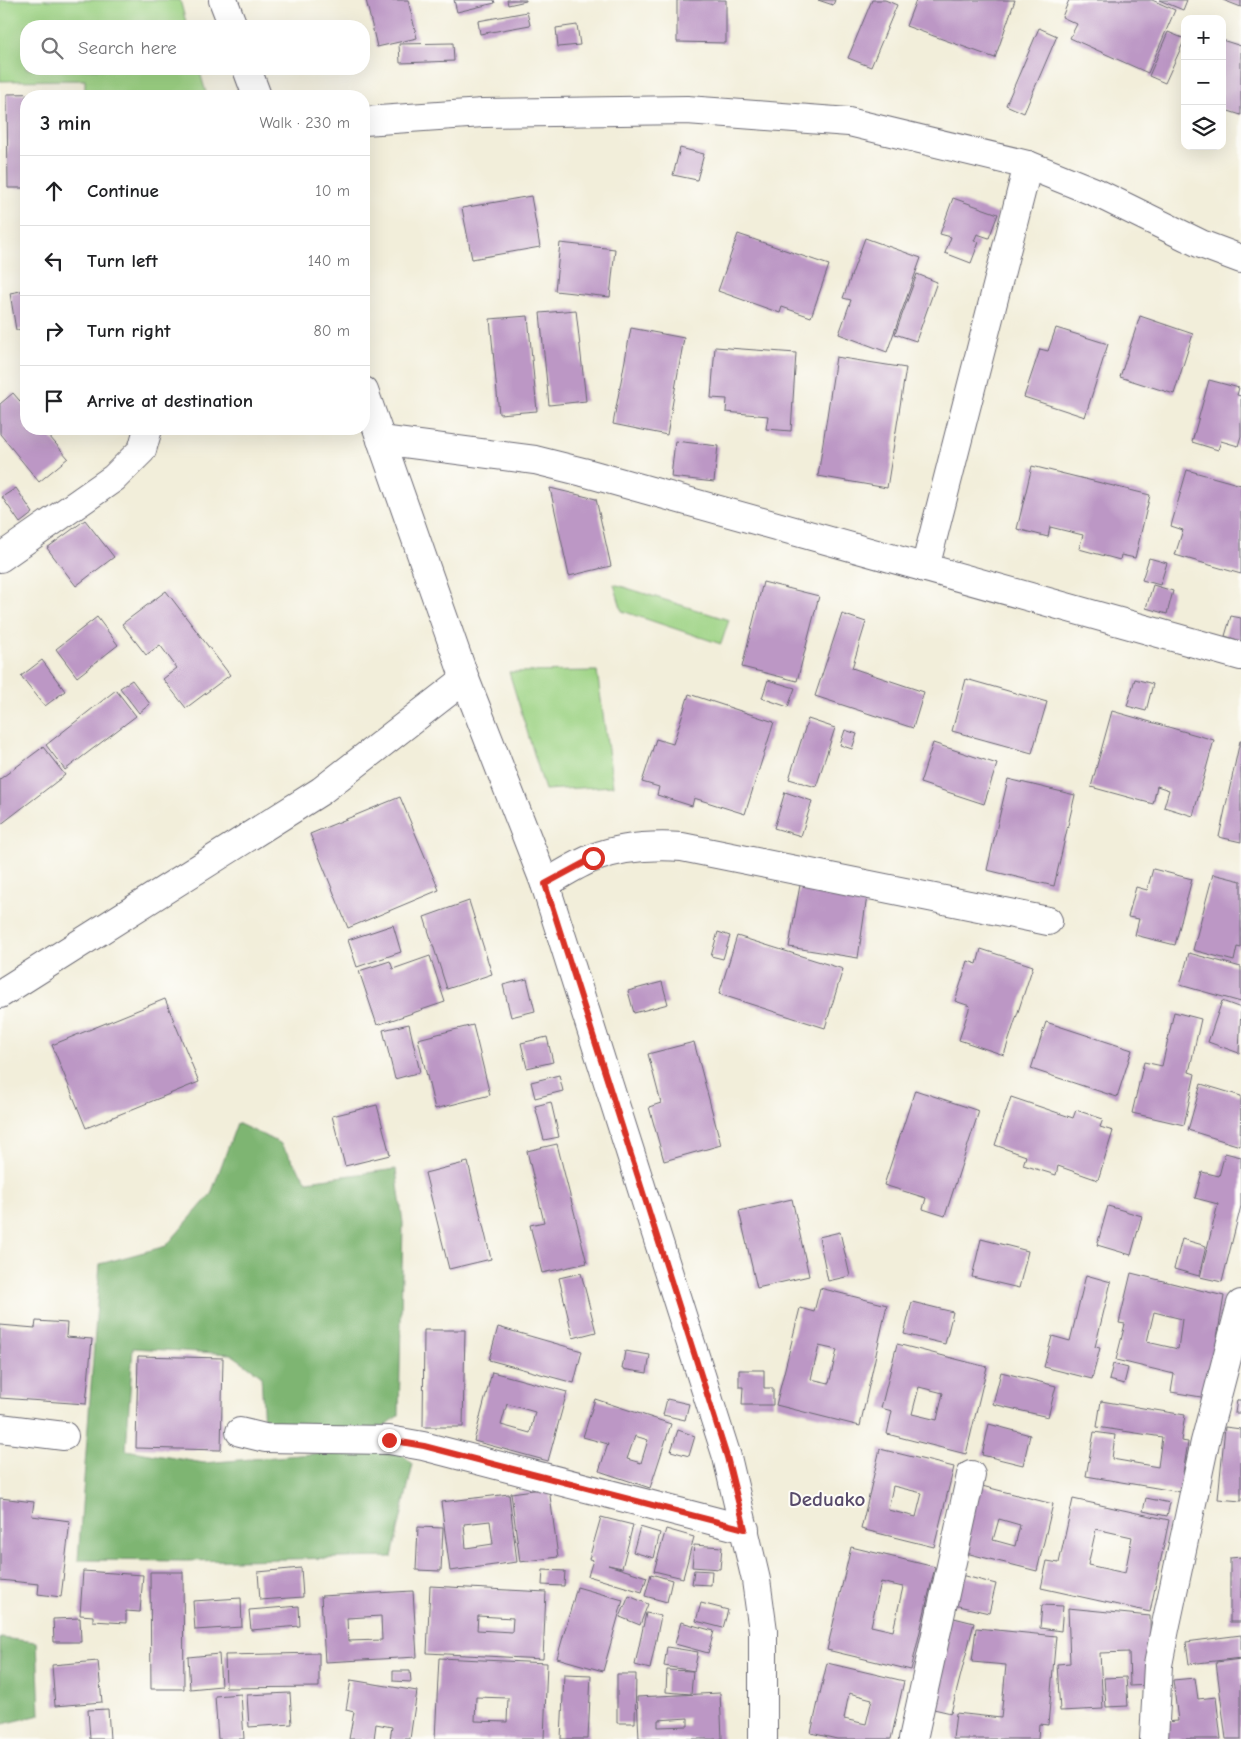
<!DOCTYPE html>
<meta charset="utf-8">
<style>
body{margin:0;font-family:"Comic Neue",sans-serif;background:#f2f2f2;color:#202124}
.controls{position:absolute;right:15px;top:15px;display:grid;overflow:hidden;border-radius:10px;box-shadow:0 5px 20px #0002}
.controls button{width:45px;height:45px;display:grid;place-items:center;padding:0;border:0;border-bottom:1px solid #e0e0e0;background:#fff;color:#202124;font:25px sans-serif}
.stop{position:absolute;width:15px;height:15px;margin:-11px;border:4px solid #d93025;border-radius:50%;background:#fff}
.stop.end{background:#d93025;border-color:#fff;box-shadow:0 1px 5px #0008}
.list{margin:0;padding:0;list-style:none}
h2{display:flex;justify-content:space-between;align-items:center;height:65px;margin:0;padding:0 20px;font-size:21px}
h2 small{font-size:16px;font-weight:400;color:#757577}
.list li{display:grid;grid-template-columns:32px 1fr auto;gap:15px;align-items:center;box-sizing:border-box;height:70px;padding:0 20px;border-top:1px solid #e0e0e0}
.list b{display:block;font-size:19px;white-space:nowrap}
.list em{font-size:16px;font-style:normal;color:#757577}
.icon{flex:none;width:28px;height:28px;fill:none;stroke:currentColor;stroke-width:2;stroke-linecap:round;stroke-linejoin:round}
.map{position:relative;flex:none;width:1241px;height:1739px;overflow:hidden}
.search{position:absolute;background:#fff;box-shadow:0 5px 20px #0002;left:20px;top:20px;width:350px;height:55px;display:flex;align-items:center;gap:12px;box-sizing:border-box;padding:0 18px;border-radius:20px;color:#757577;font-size:19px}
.panel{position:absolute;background:#fff;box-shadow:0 5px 20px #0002;left:20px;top:90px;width:350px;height:345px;border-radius:20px}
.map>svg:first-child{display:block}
.green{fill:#9dd384;stroke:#607a60}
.forest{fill:#7eb572;stroke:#506c56}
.building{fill:#bc97c5;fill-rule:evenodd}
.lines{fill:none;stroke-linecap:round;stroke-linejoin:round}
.minor-casing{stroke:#6b6973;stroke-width:30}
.minor{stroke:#fff;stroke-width:28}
.route{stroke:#d93025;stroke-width:6}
.labels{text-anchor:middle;stroke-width:4;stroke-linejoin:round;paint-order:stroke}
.district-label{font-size:21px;font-weight:bold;fill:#584b6b;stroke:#fdfcf7}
</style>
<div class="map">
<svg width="1241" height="1739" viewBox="0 0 1241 1739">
<rect width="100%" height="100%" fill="#fdfcf7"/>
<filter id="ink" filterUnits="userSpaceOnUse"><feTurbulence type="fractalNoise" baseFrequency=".02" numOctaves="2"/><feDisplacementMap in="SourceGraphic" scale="10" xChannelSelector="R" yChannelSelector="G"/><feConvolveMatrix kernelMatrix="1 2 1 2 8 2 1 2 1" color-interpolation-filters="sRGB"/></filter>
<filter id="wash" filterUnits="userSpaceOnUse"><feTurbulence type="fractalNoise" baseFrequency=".0096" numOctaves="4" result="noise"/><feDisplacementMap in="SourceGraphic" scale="20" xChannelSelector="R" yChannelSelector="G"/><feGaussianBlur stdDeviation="1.12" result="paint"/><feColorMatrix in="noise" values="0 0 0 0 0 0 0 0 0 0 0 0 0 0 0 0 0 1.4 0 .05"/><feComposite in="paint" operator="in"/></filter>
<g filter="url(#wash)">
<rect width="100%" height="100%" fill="#f2eeda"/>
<g class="green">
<path d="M0 0H180L187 26H26V69H199L207 96H85V80L0 81Z"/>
<path d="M614 584 729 620 721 644 622 611Z"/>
<path d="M597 671 613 786 545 790 509 672Z"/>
</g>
<g class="forest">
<path d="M237 1123 280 1143 307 1181 396 1169 403 1223 399 1415 372 1436 264 1426 261 1375 231 1354 133 1348 126 1450 204 1463 394 1447 413 1464 392 1557 186 1561 78 1560 100 1264 166 1246 211 1194Z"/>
<path d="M0 1638 37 1642 40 1715 3 1724 0 1723Z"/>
</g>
<g id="blocks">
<g class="building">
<path d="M366 0H408L417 38 377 47Z"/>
<path d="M454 0H494L495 3 457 12Z"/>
<path d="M507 0H526V1L508 5Z"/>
<path d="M677 0H726V43L677 42Z"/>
<path d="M818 0H835L833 5Z"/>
<path d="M872 0H885L897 5 871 67 848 58Z"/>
<path d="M916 0H1015L995 58 906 26Z"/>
<path d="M1069 0H1152L1175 10 1148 73 1070 38 1077 24 1062 17Z"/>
<path d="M1159 0H1187L1183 10Z"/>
<path d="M1223 0H1241V7Z"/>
<path d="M527 12 530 25 480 34 478 21Z"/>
<path d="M577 25 580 45 558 47 556 28Z"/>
<path d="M1039 28 1057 36 1024 113 1006 105Z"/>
<path d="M1168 32 1185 39 1165 83 1149 76Z"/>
<path d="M1222 40 1241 46V115L1222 109Z"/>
<path d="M453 43 454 61 400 63 399 44Z"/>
<path d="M67 93V96H26V188H8L7 94Z"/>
<path d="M680 148 704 154 697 180 673 175Z"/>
<path d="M531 196 540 247 472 259 462 208Z"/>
<path d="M953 198 998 214 989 238 977 234 974 241 979 242 971 263 945 253 951 237 940 234Z"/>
<path d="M738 234 829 265 811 317 782 307 780 313 718 291Z"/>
<path d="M865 238 921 258 887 352 839 334 851 300 843 298Z"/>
<path d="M560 243 615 249 610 297 555 291Z"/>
<path d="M917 274 937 282 916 341 895 334Z"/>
<path d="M26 290V329L16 330 10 293Z"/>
<path d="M576 310 586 401 549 405 540 313Z"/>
<path d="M528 316 537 411 499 414 490 319Z"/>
<path d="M1140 316 1193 334 1174 394 1120 377Z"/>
<path d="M631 328 684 338 667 435 613 424Z"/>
<path d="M1056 328 1108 344 1085 417 1024 397 1040 349 1048 351Z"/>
<path d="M715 347 796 353 791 431 766 429 768 416 726 412 727 399 711 398Z"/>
<path d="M836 357 906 368 887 488 818 476Z"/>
<path d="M1209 380 1239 388 1237 395 1241 396V436L1238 446 1221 441 1218 450 1192 442Z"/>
<path d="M13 393 26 408V429H43L68 458 39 482 0 434V404Z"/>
<path d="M675 441 718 446 714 482 671 477Z"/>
<path d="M1032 466 1150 495 1135 558 1121 555 1120 560 1079 549 1083 535 1050 527 1048 537 1017 529Z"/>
<path d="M1187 470 1241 485V574L1175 555 1183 530 1171 526Z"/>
<path d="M16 488 33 513 20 523 2 497Z"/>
<path d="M550 488 596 499 611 566 569 576Z"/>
<path d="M85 520 114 557 76 586 47 548Z"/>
<path d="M1149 558 1167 563 1160 585 1142 580Z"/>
<path d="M763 582 819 596 797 681 742 667Z"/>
<path d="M1153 585 1173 591 1167 614 1146 608Z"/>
<path d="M166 591 230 675 186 708 163 679 177 668 160 645 146 655 122 624Z"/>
<path d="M842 614 866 622 852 668 924 692 913 728 815 696Z"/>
<path d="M1231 616 1241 618V641L1225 636Z"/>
<path d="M97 617 118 645 77 677 56 649Z"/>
<path d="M42 660 65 691 45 706 21 676Z"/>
<path d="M966 679 1047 702 1032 753 952 731Z"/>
<path d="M1135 679 1153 684 1146 711 1127 706Z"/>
<path d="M132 680 150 704 139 713 120 688Z"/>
<path d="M768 680 795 688 788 707 762 698Z"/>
<path d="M116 690 136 716 65 770 46 745Z"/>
<path d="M689 694 774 722 745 814 694 798 692 806 657 795 659 787 642 782 656 739 673 744Z"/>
<path d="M1112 711 1214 740 1193 816 1164 807 1169 790 1157 786 1153 804 1091 787Z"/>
<path d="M808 719 835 728 816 787 789 779Z"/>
<path d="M845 730 857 734 852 749 840 745Z"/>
<path d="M1240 741H1241V842L1219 837Z"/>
<path d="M933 743 997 764 984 804 920 783Z"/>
<path d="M43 747 65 775 0 825V779Z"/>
<path d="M1008 779 1075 795 1054 886 987 870Z"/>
<path d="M785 792 812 801 801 836 774 828Z"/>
<path d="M400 797 439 890 348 928 310 834Z"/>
<path d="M1153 869 1192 879 1175 945 1135 935 1139 919 1128 917 1136 887 1147 890Z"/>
<path d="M1213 874 1241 881V948L1237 947 1234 961 1193 950Z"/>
<path d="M800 885 867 896 858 958 789 947Z"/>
<path d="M469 901 492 974 447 989 424 917Z"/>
<path d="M393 925 401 952 357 967 348 940Z"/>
<path d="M718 932 730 936 723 959 711 956Z"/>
<path d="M737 936 843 969 825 1028 719 994Z"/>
<path d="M981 949 1033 966 1004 1055 959 1040 970 1006 955 1001 968 961 977 964Z"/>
<path d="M1189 953 1241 967V1002L1180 985Z"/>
<path d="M430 956 445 1002 377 1025 359 971 390 961 393 969Z"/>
<path d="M527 979 535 1011 511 1017 503 985Z"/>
<path d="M662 982 668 1004 634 1013 628 991Z"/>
<path d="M165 999 199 1082 86 1128 52 1045Z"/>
<path d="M1222 1001 1241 1008 1239 1053 1208 1042Z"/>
<path d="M1174 1012 1201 1019 1189 1072 1195 1074 1184 1125 1132 1113 1144 1062 1162 1066Z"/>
<path d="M1046 1022 1132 1050 1117 1097 1031 1069Z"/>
<path d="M409 1024 420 1072 395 1079 383 1030Z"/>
<path d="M473 1025 490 1095 435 1109 418 1039Z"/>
<path d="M547 1037 553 1062 527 1068 521 1043Z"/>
<path d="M694 1042 721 1145 664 1161 649 1107 661 1103 648 1054Z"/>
<path d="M559 1075 563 1091 535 1098 531 1082Z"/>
<path d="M1201 1084 1241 1096 1240 1146 1188 1130Z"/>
<path d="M915 1090 979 1111 945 1216 923 1209 926 1198 884 1185Z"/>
<path d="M1011 1097 1073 1118 1076 1110 1103 1119 1100 1127 1113 1131 1098 1180 1058 1166 1056 1175 1023 1165 1026 1156 995 1145Z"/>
<path d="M551 1102 559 1137 544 1140 535 1106Z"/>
<path d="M377 1105 390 1155 345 1166 332 1116Z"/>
<path d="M557 1144 587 1263 542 1273 530 1225 544 1222 527 1151Z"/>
<path d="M1225 1153 1241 1157V1206L1222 1282 1200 1277 1218 1204 1195 1198 1202 1172 1219 1176Z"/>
<path d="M468 1162 491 1259 449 1269 425 1173Z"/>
<path d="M792 1199 809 1276 757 1288 739 1211Z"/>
<path d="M1108 1206 1142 1216 1131 1255 1097 1245Z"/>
<path d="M840 1232 850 1276 828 1281 819 1237Z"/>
<path d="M981 1239 1028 1251 1019 1288 972 1277Z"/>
<path d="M1182 1239 1206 1246 1199 1276 1174 1269Z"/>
<path d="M581 1273 596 1332 573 1338 559 1278Z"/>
<path d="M1131 1273 1224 1296 1207 1398 1171 1392 1174 1374 1116 1360 1125 1324 1119 1323ZM1154 1312 1182 1319 1178 1349 1147 1342Z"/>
<path d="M1086 1275 1111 1282 1095 1347 1100 1348 1092 1379 1044 1367 1052 1336 1070 1341Z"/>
<path d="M820 1288 887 1305 860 1426 776 1405 800 1308 814 1312ZM819 1346 837 1350 829 1383 811 1379Z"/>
<path d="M912 1302 953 1312 945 1344 904 1334Z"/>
<path d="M36 1321 67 1323 66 1337 92 1339 86 1404 0 1398V1325L35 1328Z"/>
<path d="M498 1327 582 1351 574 1383 489 1360Z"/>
<path d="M424 1330H465L463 1427H423Z"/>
<path d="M897 1344 987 1367 966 1454 887 1434 892 1411 881 1408ZM919 1387 943 1393 937 1420 912 1414Z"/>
<path d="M625 1351 650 1355 647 1373 622 1369Z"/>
<path d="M138 1356 223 1358 221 1450 136 1448Z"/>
<path d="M1113 1364 1128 1368 1124 1384 1109 1380Z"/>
<path d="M739 1370H764V1388H773V1405H742L743 1387H739Z"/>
<path d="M492 1372 567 1392 548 1461 474 1441ZM507 1404 535 1412 530 1433 501 1425Z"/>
<path d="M1001 1372 1056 1386 1048 1417 993 1404Z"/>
<path d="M595 1399 671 1424 650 1488 599 1471 608 1444 583 1437ZM635 1436 648 1440 641 1463 627 1459Z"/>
<path d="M667 1399 689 1404 685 1420 663 1415Z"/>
<path d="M1237 1400H1241V1413H1235Z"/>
<path d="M1101 1401 1185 1415 1181 1441 1188 1442 1180 1492 1086 1476 1094 1432 1115 1435 1112 1459 1158 1467 1162 1437 1097 1427Z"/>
<path d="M989 1424 1030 1435 1023 1465 982 1455Z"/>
<path d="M1225 1427 1241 1429V1501L1218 1499Z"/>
<path d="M678 1430 695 1436 689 1456 671 1451Z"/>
<path d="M880 1449 954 1467 934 1547 861 1529ZM893 1486 922 1493 916 1517 888 1510Z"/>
<path d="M974 1484 1053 1504 1037 1571 958 1551ZM999 1519 1020 1525 1015 1546 993 1540Z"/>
<path d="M549 1488 558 1557 520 1562 511 1493Z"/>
<path d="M509 1494 517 1562 450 1571 441 1502ZM490 1521 493 1544 466 1548 464 1524Z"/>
<path d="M0 1498 34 1502 32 1516 70 1521 61 1597 38 1594 39 1584 0 1580Z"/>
<path d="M1146 1498 1170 1503 1167 1516 1143 1511Z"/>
<path d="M1073 1499 1169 1520 1150 1612 1041 1588 1047 1561 1059 1563ZM1096 1529 1132 1537 1125 1573 1088 1565Z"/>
<path d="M601 1517 633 1525 622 1568 608 1565 647 1577 642 1592 588 1576 593 1560 589 1559Z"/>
<path d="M418 1527 443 1528 441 1571 416 1570Z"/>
<path d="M640 1527 660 1533 654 1558 633 1552Z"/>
<path d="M666 1529 694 1537 683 1578 654 1571Z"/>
<path d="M694 1545 722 1547 720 1569 692 1567Z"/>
<path d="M851 1547 935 1567 911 1670 827 1650ZM881 1582 903 1587 893 1631 871 1626Z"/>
<path d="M1241 1557V1622H1230V1558Z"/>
<path d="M301 1568 303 1597 260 1600 258 1572Z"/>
<path d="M543 1570 565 1571 564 1586 542 1585Z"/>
<path d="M694 1570 712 1571 711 1585 692 1584Z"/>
<path d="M83 1571 143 1575 140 1612 126 1611V1623L93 1621V1616L80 1615Z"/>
<path d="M150 1572H183L184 1689H151Z"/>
<path d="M953 1573 996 1584 989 1613 945 1603Z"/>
<path d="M651 1574 672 1580 667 1602 645 1596Z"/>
<path d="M430 1586 546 1592 543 1659 427 1653ZM478 1616 513 1618 512 1632 477 1630Z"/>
<path d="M577 1587 623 1600 603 1671 557 1658Z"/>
<path d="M413 1591 417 1657 325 1662 321 1596ZM381 1616 382 1640 348 1641 347 1618Z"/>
<path d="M629 1596 648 1604 640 1625 620 1617Z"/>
<path d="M241 1598 242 1627 195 1630 193 1601Z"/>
<path d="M701 1603 728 1610 723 1628 696 1621Z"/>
<path d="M1042 1605 1063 1606 1061 1631 1040 1628Z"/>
<path d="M299 1606 300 1626 251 1630 249 1610Z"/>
<path d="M1068 1608 1150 1616 1151 1685 1130 1686 1129 1652 1100 1653 1103 1709 1060 1711 1057 1664 1070 1663Z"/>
<path d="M646 1613 661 1616 650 1669 635 1665Z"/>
<path d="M946 1616 974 1623 951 1713 925 1707Z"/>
<path d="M80 1618 81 1642H54L53 1619Z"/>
<path d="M681 1622 714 1631 708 1653 675 1644Z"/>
<path d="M976 1628 1056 1636 1048 1725 1039 1724 1038 1739H953L956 1713 1001 1718 1006 1665 972 1662Z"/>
<path d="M1241 1635V1658L1189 1664 1186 1642Z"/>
<path d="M667 1647 698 1652 694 1671 664 1666Z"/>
<path d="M319 1653V1687L226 1688 225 1655Z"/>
<path d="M219 1654 221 1686 190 1689 188 1657Z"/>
<path d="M439 1658 547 1663 544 1739H435ZM476 1697 508 1698 507 1722 475 1721Z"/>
<path d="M1241 1659V1739H1226L1216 1662Z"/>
<path d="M98 1661 102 1702 55 1706 52 1665Z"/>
<path d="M827 1663 904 1681 891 1739H837L811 1733ZM849 1693 872 1699 866 1724 844 1719Z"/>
<path d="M667 1670 693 1671 691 1694 666 1692Z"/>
<path d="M393 1671H410L411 1682 393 1681Z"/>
<path d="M564 1674 591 1675 588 1739H561Z"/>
<path d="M617 1674H636L635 1723H617Z"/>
<path d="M1126 1677 1128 1706 1106 1707 1104 1678Z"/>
<path d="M1195 1678 1198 1699 1216 1697 1221 1739H1167L1165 1722 1178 1721 1173 1680Z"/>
<path d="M351 1680 417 1691 410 1739H390L392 1727 376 1724 374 1739H349L354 1712 346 1710Z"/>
<path d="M290 1693 292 1724 249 1727 247 1695Z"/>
<path d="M720 1693 722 1739H639L637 1697ZM688 1718V1726L658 1727V1720Z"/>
<path d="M241 1694 244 1739H218L215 1696Z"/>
<path d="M108 1709 110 1739H90L88 1710Z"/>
</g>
</g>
</g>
<g filter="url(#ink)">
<use href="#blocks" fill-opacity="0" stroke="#6b6973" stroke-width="1"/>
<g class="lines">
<defs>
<g id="minor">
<path d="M223 0 233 26"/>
<path d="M247 69 257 96"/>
<path d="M364 121 483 113 687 110 849 122 1028 165 1095 192 1201 244 1241 259"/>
<path d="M364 391 465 679 545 884 727 1457 756 1580 763 1631V1739"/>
<path d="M381 440 535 460 583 472 1241 656"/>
<path d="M0 558 114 478 142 450 148 429"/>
<path d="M925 568 1028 165"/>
<path d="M545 884C561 875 577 864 593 858 621 847 652 845 682 847L1048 921"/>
<path d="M0 994 321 791 465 679"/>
<path d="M0 1428 64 1436"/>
<path d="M240 1432 265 1438 389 1440 423 1446 745 1529"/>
<path d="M913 1739 971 1475"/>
<path d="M1154 1739 1158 1665 1165 1629 1205 1442 1241 1304"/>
</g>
</defs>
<use href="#minor" class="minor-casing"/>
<use href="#minor" class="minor"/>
</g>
</g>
<g class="lines" filter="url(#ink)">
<path class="route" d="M389 1440 424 1446 745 1529 727 1457 545 884 593 858"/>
</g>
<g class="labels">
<g class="district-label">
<text x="827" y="1506">Deduako</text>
</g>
</g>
</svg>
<div class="controls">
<button>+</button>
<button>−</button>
<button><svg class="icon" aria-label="layers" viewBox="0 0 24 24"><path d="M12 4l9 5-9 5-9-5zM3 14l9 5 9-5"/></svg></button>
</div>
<div class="stop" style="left:593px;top:858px"></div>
<div class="stop end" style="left:389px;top:1440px"></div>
<div class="search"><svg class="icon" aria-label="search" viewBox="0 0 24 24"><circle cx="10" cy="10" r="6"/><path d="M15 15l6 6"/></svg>Search here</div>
<section class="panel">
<h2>3 min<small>Walk · 230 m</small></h2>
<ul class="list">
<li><svg class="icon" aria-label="ahead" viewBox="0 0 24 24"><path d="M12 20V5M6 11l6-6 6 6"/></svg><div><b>Continue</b></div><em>10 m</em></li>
<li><svg class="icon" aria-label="left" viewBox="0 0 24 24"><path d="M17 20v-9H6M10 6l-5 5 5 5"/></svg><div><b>Turn left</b></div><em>140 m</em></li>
<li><svg class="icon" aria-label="right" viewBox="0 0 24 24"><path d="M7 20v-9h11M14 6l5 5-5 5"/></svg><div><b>Turn right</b></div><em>80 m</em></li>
<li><svg class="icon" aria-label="arrive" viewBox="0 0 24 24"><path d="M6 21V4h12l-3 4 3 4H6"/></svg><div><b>Arrive at destination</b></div></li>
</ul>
</section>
</div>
